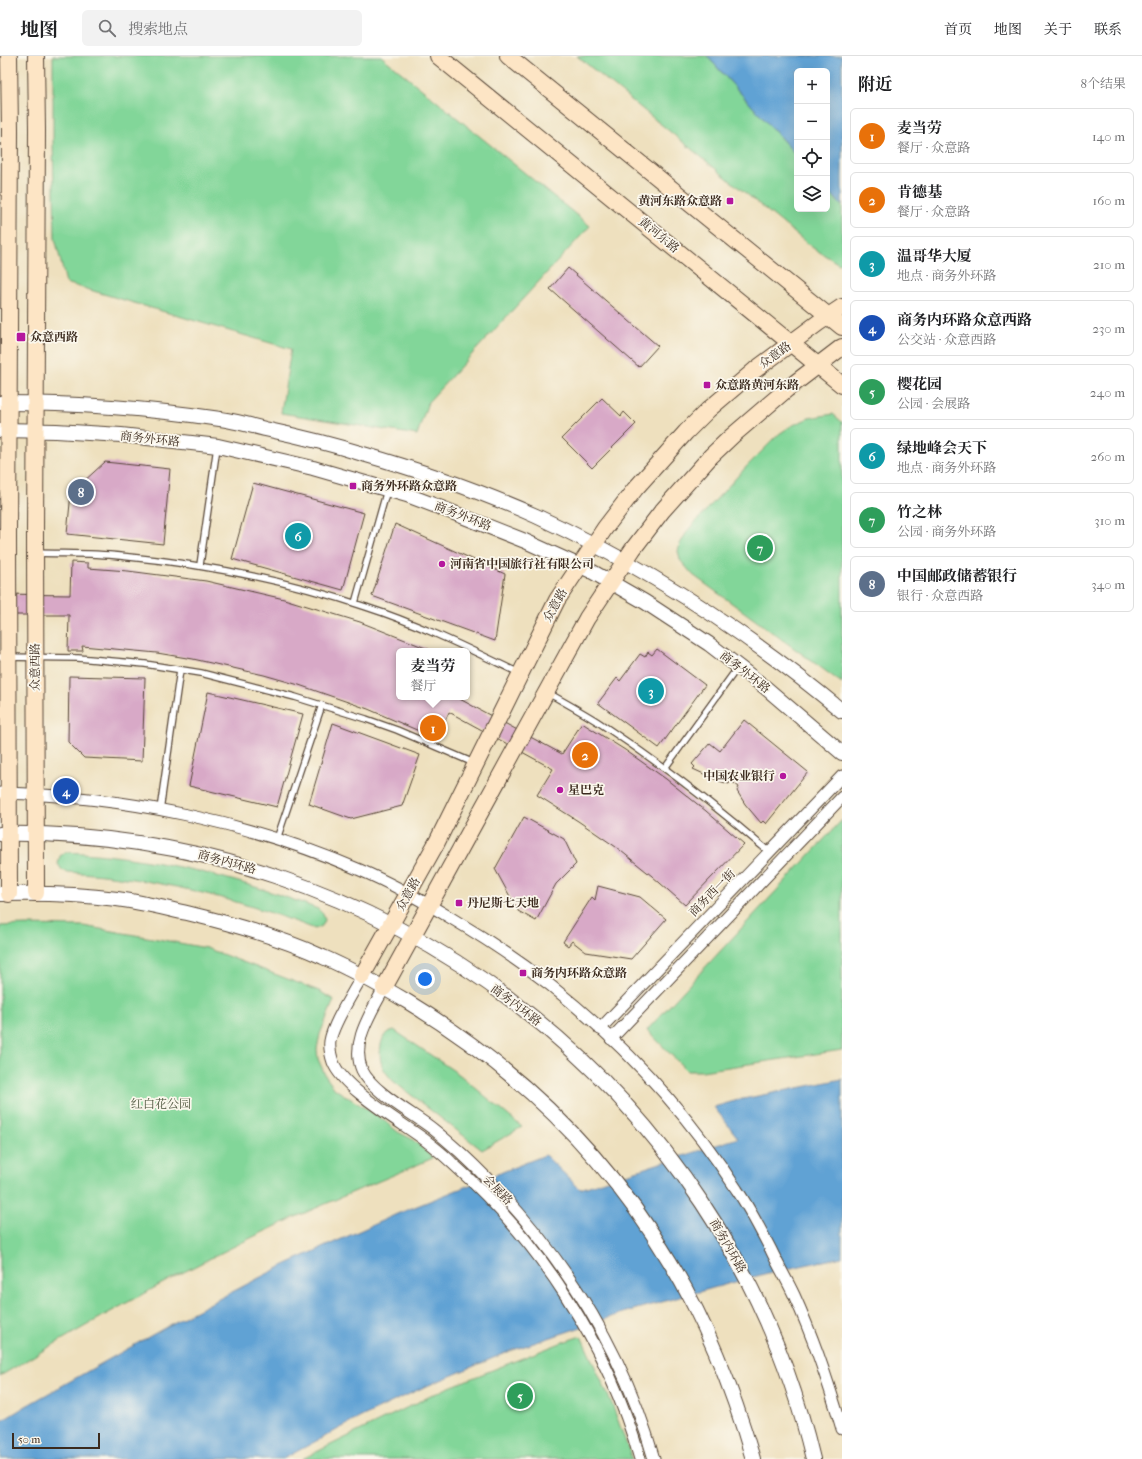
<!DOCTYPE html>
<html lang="zh">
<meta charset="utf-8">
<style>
body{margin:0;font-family:"IM FELL French Canon","Noto Serif SC",serif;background:#f2f2f2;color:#202124}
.controls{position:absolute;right:12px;top:12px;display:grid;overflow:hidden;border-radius:6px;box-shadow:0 4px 16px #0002}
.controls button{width:36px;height:36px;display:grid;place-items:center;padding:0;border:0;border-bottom:1px solid #e0e0e0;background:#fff;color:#202124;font:20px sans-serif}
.scale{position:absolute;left:12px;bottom:10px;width:88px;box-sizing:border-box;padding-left:4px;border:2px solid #3b2a1e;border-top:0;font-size:11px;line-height:14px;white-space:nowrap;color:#3b2a1e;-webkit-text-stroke:3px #fbf7ec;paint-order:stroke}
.you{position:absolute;left:425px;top:923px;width:14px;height:14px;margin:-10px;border:3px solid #fff;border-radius:50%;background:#1a73e8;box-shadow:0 0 0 6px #1a73e833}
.badge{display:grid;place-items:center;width:26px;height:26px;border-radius:50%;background:#ea580c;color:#fff;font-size:13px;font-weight:700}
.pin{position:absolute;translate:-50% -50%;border:2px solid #fff;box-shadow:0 1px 4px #0006}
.popup{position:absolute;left:396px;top:592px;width:74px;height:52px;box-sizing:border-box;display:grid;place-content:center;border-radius:6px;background:#fff;filter:drop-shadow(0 1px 3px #0005);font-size:13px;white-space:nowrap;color:#757577}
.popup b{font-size:15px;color:#202124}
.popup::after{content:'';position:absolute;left:50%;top:100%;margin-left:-8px;border:8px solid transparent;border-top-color:#fff}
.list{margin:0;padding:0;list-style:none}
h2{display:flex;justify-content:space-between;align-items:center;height:52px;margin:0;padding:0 16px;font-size:17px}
h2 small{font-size:13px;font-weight:400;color:#757577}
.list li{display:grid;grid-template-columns:26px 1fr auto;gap:12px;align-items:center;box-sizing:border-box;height:56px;margin:0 8px 8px;padding:0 8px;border:1px solid #e0e0e0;border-radius:6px}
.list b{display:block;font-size:15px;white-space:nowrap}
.list p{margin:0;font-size:13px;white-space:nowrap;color:#757577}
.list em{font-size:13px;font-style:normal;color:#757577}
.icon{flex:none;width:22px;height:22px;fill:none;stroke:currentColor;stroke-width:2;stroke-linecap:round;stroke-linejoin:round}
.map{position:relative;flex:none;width:842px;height:1403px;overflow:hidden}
header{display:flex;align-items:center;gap:24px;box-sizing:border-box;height:56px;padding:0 20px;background:#fff;border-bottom:1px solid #e0e0e0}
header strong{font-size:19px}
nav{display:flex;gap:22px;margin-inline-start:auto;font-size:14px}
.search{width:280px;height:36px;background:#f2f2f2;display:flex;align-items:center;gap:10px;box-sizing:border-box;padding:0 14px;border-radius:6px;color:#757577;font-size:15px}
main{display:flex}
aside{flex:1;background:#fff}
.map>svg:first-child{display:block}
.green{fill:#82d699;stroke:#5e805c}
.water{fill:#60a2d4;stroke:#4e6679}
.building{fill:#d8a9c7}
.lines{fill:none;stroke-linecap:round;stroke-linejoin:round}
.service-casing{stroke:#564536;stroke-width:8}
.minor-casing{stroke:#564536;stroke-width:13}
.tertiary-casing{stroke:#564536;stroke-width:16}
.secondary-casing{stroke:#564536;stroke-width:18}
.service{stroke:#fff;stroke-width:5.5}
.minor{stroke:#fff;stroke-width:11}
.tertiary{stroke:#fff;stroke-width:14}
.secondary{stroke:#fde5c5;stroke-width:16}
.poi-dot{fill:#b5179e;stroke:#fbf7ec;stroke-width:1.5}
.labels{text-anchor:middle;stroke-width:3.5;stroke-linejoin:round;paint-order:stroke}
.poi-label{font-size:12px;font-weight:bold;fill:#3b2a1e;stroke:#fbf7ec;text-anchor:start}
.street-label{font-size:12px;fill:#3b2a1e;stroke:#fbf7ec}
.park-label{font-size:12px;fill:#4d553d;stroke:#fbf7ec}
</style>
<header>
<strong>地图</strong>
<div class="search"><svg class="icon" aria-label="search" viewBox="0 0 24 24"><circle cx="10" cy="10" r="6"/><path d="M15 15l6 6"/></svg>搜索地点</div>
<nav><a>首页</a><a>地图</a><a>关于</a><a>联系</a></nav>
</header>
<main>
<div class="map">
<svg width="842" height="1403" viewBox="0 0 842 1403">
<rect width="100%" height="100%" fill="#fbf7ec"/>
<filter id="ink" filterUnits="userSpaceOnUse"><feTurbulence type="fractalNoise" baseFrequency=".025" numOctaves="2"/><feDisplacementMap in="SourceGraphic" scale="8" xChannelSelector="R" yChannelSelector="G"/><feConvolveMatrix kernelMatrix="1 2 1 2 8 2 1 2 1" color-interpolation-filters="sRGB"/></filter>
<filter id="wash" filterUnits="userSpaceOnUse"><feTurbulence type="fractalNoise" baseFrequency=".012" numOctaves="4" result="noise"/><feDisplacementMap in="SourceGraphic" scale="16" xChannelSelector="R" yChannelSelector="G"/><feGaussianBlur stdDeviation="0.9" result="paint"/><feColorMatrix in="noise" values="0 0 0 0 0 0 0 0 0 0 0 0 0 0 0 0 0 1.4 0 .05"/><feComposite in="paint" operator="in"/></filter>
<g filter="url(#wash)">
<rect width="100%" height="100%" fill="#eee0be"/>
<g class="green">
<path d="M53 0H381L590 170 428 346 417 379 281 357 291 293 66 227 55 182 53 86Z"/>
<path d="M577 0H707L797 100V153H827V133L842 150V207L839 208 813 192Z"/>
<path d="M833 358 842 366V627L693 519 680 504 678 495 680 488 688 474 747 410 779 378 791 370 809 362Z"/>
<path d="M842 764V994L702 1015H687L647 974Z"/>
<path d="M66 796C153 800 238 822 318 853L323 858 325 864 322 870 315 873C236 842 152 821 67 816L62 814 58 808 60 800Z"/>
<path d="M26 869 83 870 158 883 206 892 319 935 334 944 320 978 317 993 318 1003 326 1021 335 1033 381 1062 398 1076 412 1083 433 1102C385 1123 338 1142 291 1163 191 1209 94 1264 0 1320V870Z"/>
<path d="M394 974 460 1019 522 1071 482 1094 393 1025C388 1019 383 1014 381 1006 379 998 380 981 388 976 390 975 392 975 394 974Z"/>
<path d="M581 1280 612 1348 632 1403H302L447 1332 563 1286Z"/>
</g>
<g class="water">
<path d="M707 0H842V150L827 133V15H797V100Z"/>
<path d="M842 1023V1201L768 1217 629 1255 510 1295 422 1332 361 1361 283 1403H0V1366L26 1350 184 1261 284 1209 397 1158 545 1099 580 1133 738 1082 714 1051 738 1044Z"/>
</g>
<g id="blocks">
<g class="building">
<path d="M568 212 658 290 639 311 550 233Z"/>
<path d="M602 342 621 360 624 356 636 368 592 412 562 382Z"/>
<path d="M105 406 170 413 163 488 67 478 71 437Z"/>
<path d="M253 427 364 457 343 534 232 503Z"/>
<path d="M395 468 505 518 495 585 372 540Z"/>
<path d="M71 506 88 507V512L128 515 206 525 284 543 360 566 433 595H399V641H456L562 698 582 667 625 694 666 723 706 755 744 788 685 849 652 820 616 791 578 765 537 739 553 713 449 656 436 685 425 680 426 678 368 653 299 629 264 619 193 603 157 597 82 590 83 595H68L69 559H0V538L70 539Z"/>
<path d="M657 593 705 629 659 692 598 647 617 622 620 625 640 598 645 601 648 596 652 599Z"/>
<path d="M69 620 145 622 142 705 84 702 68 686Z"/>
<path d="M208 636 303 658 277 751 189 730Z"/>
<path d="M744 664 808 716 766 768 763 765 761 767 745 748 737 735 739 731 731 725 729 728 719 725 693 713 695 711 692 708 710 687 720 695Z"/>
<path d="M333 667 420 699 402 750 351 763 309 748Z"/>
<path d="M524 761 564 783 576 808 556 828 536 865 518 855 495 813Z"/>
<path d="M598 830 640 841 666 863 631 903 586 896 572 885 568 890 563 886 592 841 595 844Z"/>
</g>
</g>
</g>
<g filter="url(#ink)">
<use href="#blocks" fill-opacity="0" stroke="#564536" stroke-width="1"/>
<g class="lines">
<defs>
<g id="service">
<path d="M35 497C64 498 92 497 120 500 204 508 287 524 366 551 419 568 469 593 519 617"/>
<path d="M200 509 217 391"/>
<path d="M355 547 387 434"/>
<path d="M0 601 78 602 145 608 201 617 295 641 366 663 397 674 474 707"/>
<path d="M548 637C566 647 584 657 601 668 660 707 716 750 769 796"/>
<path d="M665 712 738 611"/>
<path d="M160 754 180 614"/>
<path d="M277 783 322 649"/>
</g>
<g id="minor">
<path d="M0 737C123 740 247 765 360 814 391 827 421 844 451 862 485 882 518 904 550 929 622 986 687 1056 737 1134 750 1153 760 1173 771 1194 778 1209 787 1224 794 1239 814 1283 829 1328 842 1373"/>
<path d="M362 920C353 937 333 967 330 985 329 992 331 1000 333 1006 343 1033 401 1066 425 1084 434 1091 443 1098 451 1106 540 1185 608 1289 640 1403"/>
<path d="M384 932C372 956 350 986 362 1014 372 1036 414 1058 433 1073 443 1081 452 1089 461 1097 552 1182 620 1283 654 1403"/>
<path d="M600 973 842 720"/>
<path d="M611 983 842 741"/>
</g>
<g id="tertiary">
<path d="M0 347C73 347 147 352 220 363 235 365 250 369 265 373 298 380 331 388 363 398 422 415 480 435 536 460 647 511 748 577 842 655"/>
<path d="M0 374 56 375 121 379 218 390 313 412 407 439 444 453 525 485 591 515 645 546 709 588 766 632 842 697"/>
<path d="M0 778C382 771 724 1030 813 1403"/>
<path d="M0 838C39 837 78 838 117 843 141 846 164 852 187 857 233 868 280 881 323 901 353 914 381 930 408 946 515 1011 606 1098 670 1206 707 1267 733 1334 753 1403"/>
</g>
<g id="secondary">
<path d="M438 0 842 329"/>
<path d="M508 0 842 271"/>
<path d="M36 837 35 480 37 74 36 0"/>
<path d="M9 838 8 480 10 74 9 0"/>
<path d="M362 920 437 786 557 544 605 472 635 433 686 376 708 354 755 314 818 267 842 251"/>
<path d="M384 932 587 562 633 493 662 455 711 400 732 380 787 333 842 291"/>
</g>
</defs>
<use href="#service" class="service-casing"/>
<use href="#minor" class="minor-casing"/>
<use href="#tertiary" class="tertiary-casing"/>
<use href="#secondary" class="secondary-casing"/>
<use href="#service" class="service"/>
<use href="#minor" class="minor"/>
<use href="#tertiary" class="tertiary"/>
<use href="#secondary" class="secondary"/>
</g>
</g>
<g class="poi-dot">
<rect x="726" y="141" width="8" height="8" rx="2"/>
<rect x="16" y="276" width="10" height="10" rx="2"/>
<rect x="703" y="325" width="8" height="8" rx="2"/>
<rect x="349" y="426" width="8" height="8" rx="2"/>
<circle cx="442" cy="508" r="4"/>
<circle cx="783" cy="720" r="4"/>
<circle cx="560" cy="734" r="4"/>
<rect x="455" y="843" width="8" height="8" rx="2"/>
<rect x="519" y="913" width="8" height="8" rx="2"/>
</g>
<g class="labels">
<g class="poi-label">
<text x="722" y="149" text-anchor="end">黄河东路众意路</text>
<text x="30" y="285">众意西路</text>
<text x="715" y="333">众意路黄河东路</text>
<text x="361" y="434">商务外环路众意路</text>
<text x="450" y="512">河南省中国旅行社有限公司</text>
<text x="775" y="724" text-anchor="end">中国农业银行</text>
<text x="568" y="738">星巴克</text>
<text x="467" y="851">丹尼斯七天地</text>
<text x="531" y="921">商务内环路众意路</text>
</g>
<g class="street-label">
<text transform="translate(659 179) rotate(39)" y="4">黄河东路</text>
<text transform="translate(775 299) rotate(-36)" y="4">众意路</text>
<text transform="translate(150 383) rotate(6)" y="4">商务外环路</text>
<text transform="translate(463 460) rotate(21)" y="4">商务外环路</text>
<text transform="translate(555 549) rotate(-61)" y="4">众意路</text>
<text transform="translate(35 611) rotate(-90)" y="4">众意西路</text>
<text transform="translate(745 616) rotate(38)" y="4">商务外环路</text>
<text transform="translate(227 806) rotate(15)" y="4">商务内环路</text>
<text transform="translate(712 837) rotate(-46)" y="4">商务西一街</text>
<text transform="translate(408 838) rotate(-61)" y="4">众意路</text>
<text transform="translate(516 949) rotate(37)" y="4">商务内环路</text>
<text transform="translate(498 1134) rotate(46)" y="4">会展路</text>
<text transform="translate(728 1190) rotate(60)" y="4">商务内环路</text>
</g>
<g class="park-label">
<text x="161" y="1052">红白花公园</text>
</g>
</g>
</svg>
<div class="controls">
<button>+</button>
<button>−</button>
<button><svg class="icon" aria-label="locate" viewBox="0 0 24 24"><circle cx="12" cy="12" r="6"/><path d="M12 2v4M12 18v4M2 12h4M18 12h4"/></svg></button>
<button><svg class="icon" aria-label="layers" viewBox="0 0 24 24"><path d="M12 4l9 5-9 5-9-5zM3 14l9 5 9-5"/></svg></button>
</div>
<div class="scale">50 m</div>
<div class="you"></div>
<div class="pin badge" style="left:433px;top:672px;background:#e8710a">1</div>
<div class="popup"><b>麦当劳</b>餐厅</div>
<div class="pin badge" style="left:585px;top:699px;background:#e8710a">2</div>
<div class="pin badge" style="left:651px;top:635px;background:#0f9aa8">3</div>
<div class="pin badge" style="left:66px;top:735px;background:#1a4fb4">4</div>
<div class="pin badge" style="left:520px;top:1340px;background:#2e9e5b">5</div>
<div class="pin badge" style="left:298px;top:480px;background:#0f9aa8">6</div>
<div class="pin badge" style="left:760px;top:492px;background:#2e9e5b">7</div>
<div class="pin badge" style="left:81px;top:436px;background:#5c6f8a">8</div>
</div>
<aside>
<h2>附近<small>8个结果</small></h2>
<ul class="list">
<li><span class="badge" style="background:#e8710a">1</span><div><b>麦当劳</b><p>餐厅 · 众意路</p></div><em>140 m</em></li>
<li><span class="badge" style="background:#e8710a">2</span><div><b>肯德基</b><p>餐厅 · 众意路</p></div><em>160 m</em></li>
<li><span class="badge" style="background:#0f9aa8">3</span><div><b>温哥华大厦</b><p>地点 · 商务外环路</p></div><em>210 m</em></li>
<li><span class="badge" style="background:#1a4fb4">4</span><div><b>商务内环路众意西路</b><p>公交站 · 众意西路</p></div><em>230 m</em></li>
<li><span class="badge" style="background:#2e9e5b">5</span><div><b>樱花园</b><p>公园 · 会展路</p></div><em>240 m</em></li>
<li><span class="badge" style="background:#0f9aa8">6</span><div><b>绿地峰会天下</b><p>地点 · 商务外环路</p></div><em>260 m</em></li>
<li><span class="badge" style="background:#2e9e5b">7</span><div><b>竹之林</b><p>公园 · 商务外环路</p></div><em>310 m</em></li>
<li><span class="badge" style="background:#5c6f8a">8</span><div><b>中国邮政储蓄银行</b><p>银行 · 众意西路</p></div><em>340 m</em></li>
</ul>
</aside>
</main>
